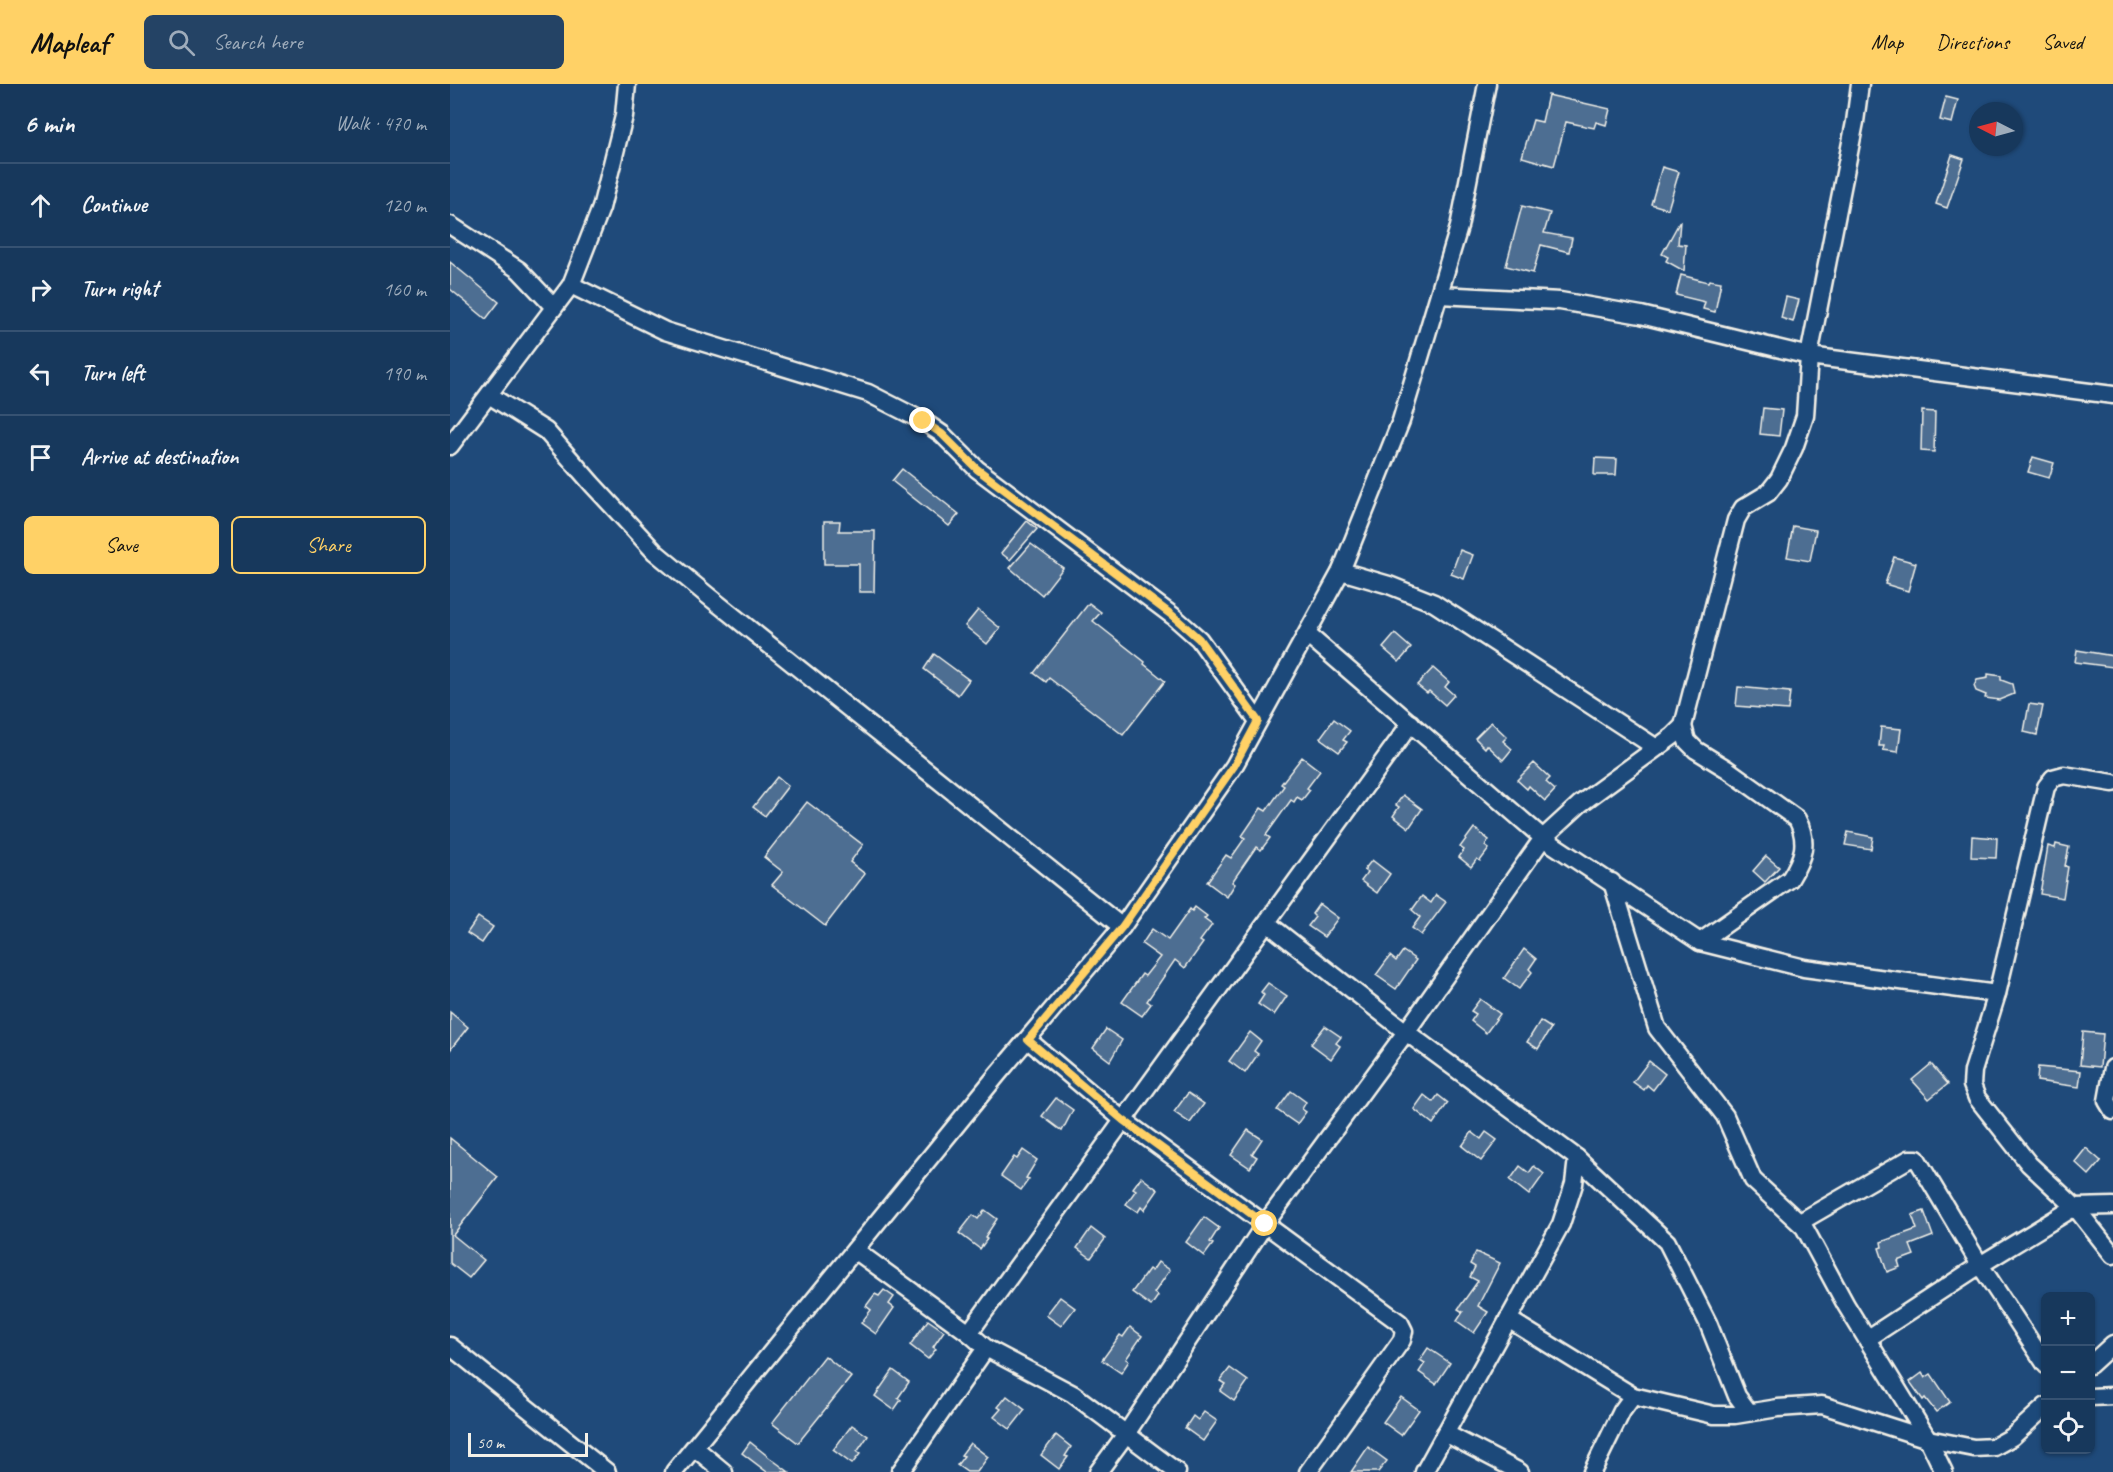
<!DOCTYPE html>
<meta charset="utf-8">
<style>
body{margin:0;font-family:Caveat,sans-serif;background:#244365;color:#f1f3f6}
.controls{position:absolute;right:18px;bottom:18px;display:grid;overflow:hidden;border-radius:9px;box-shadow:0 2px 4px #0004}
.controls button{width:54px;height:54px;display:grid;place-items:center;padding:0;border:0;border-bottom:2px solid #365272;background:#17385c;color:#f1f3f6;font:30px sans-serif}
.compass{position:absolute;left:1519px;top:18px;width:54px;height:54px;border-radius:50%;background:#17385c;box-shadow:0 2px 4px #0004;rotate:276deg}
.scale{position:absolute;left:18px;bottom:15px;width:120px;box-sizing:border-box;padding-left:6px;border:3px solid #f4f1e8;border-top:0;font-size:16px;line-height:21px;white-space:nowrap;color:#f4f1e8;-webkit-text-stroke:4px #1f4a7a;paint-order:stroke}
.stop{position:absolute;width:18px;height:18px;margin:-14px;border:4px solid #ffd166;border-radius:50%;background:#fff}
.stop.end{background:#ffd166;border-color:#fff;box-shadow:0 2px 6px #0008}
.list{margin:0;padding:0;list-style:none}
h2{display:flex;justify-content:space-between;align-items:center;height:78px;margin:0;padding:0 24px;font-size:26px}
h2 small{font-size:20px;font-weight:400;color:#9eacbb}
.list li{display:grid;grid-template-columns:39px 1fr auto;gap:18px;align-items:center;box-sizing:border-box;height:84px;padding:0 24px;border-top:2px solid #365272}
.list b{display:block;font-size:22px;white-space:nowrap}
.list em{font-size:20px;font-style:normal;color:#9eacbb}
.actions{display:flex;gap:12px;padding:18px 24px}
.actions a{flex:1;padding:14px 0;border:2px solid #ffd166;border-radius:9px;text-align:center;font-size:21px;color:#ffd166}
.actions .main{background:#ffd166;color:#111}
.icon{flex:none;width:33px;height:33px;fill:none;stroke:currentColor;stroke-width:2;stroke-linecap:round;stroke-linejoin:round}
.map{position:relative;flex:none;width:1663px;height:1388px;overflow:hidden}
header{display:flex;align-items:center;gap:36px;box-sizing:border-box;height:84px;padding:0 30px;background:#ffd166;color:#111}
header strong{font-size:28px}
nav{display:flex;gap:33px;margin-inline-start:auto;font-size:21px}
.search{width:420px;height:54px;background:#244365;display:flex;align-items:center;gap:15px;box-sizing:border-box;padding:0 21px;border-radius:9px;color:#9eacbb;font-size:22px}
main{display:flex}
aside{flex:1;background:#17385c}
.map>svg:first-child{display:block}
.building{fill:#4d6e92;stroke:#f4f1e8;stroke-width:1.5}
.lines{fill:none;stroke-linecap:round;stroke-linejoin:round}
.minor-casing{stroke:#f4f1e8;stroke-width:21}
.minor{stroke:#1f4a7a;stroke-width:16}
.route{stroke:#ffd166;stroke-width:8}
</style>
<header>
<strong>Mapleaf</strong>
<div class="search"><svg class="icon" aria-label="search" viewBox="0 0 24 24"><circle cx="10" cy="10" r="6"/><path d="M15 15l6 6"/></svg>Search here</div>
<nav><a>Map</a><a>Directions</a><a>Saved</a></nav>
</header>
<main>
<aside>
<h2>6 min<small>Walk · 470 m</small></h2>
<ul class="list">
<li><svg class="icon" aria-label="ahead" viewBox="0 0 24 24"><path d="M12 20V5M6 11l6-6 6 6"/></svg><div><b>Continue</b></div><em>120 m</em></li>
<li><svg class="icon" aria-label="right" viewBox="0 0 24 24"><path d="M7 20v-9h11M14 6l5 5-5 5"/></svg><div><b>Turn right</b></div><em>160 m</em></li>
<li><svg class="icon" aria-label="left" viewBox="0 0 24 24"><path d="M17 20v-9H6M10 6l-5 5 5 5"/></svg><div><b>Turn left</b></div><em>190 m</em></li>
<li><svg class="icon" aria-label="arrive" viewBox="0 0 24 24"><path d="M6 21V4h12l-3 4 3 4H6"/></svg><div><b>Arrive at destination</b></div></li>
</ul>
<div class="actions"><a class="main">Save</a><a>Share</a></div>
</aside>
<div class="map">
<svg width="1663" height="1388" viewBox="0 0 1663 1388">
<rect width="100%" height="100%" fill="#1f4a7a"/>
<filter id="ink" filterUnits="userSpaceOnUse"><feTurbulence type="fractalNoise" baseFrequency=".0167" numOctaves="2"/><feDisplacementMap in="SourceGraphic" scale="12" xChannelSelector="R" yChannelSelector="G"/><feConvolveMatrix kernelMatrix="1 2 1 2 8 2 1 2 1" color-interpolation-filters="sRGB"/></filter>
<g filter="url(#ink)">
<g class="building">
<path d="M1098 11 1160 25 1156 41 1146 38 1144 44 1116 38 1104 82 1072 73 1083 36 1092 38Z"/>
<path d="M1496 13 1508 16 1502 39 1490 36Z"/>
<path d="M1502 71 1514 75 1497 124 1486 120Z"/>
<path d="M1212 83 1229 88 1218 125 1201 120Z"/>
<path d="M1072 122 1100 129 1094 149 1122 154 1119 168 1091 161 1083 189 1056 182Z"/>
<path d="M1230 137 1228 160 1236 161 1234 187 1216 177 1218 173 1212 170Z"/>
<path d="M0 178 49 218 36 235 0 205Z"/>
<path d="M1231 191 1258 198 1259 196 1271 198 1265 228 1253 225 1255 218 1226 211Z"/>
<path d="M1336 213 1349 216 1343 238 1331 234Z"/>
<path d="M1313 324 1332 326 1329 352 1310 350Z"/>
<path d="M1472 327 1485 328 1484 368 1471 367Z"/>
<path d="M1583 373 1604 379 1599 394 1578 388Z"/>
<path d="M1145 374 1167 375 1166 391H1144Z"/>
<path d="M452 385 509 430 499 442 442 397Z"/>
<path d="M374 437H390L389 447H425L424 508H409V480H374Z"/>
<path d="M577 437 587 445 560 476 551 469Z"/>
<path d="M1343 442 1366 446 1360 477 1337 473Z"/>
<path d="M581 460 613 484 592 511 560 484Z"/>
<path d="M1010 466 1023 471 1014 495 1001 490Z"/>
<path d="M1444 473 1466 479 1458 507 1435 500Z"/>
<path d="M639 519 651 528 643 537 695 578 694 580 715 597 673 651 599 594 596 598 584 589Z"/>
<path d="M528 526 550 544 537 560 515 542Z"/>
<path d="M945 550 961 564 949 578 933 564Z"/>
<path d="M1627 566 1663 572V583L1625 578Z"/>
<path d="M484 570 519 596 508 611 474 585Z"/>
<path d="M983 584 999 598 995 603 1004 611 995 621 979 607 977 609 967 601Z"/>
<path d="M1538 590 1551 592V596L1562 600 1564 610 1549 616 1535 614 1536 611 1526 607 1524 602 1527 596 1538 594Z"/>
<path d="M1288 603 1340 608 1338 626 1286 622Z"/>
<path d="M1579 620 1593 622 1587 651 1574 648Z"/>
<path d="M884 635 900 647 893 656 897 658 889 668 870 654Z"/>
<path d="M1041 638 1057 653 1053 657 1062 665 1053 676 1037 661 1035 664 1025 654Z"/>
<path d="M1431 643 1451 645 1448 668 1433 666 1434 662H1429Z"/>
<path d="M852 673 870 687 857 704 860 706 852 716 847 713 844 718 841 716 816 751 820 754 811 766 806 763 782 798 785 800 777 813 757 798 776 771 781 774 795 754 792 752 811 724 816 727 834 702 831 700Z"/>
<path d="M1084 679 1100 694 1096 698 1105 706 1095 717 1079 702 1077 705 1067 696Z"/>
<path d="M327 693 338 702 315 732 303 723Z"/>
<path d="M953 711 972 725 959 744 943 732 949 723 946 721Z"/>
<path d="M357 718 413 761 400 778 415 790 375 842 322 801 333 788 314 773Z"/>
<path d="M1024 744 1039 756 1035 762 1039 765 1030 777 1027 775 1021 783 1009 773 1014 766 1010 763Z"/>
<path d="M1398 748 1423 753 1421 765 1395 761Z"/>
<path d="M1522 752 1547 754 1546 774 1521 773Z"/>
<path d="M1606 760 1619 763 1615 782 1618 783 1613 814 1590 810 1598 762 1605 764Z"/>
<path d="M1316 772 1329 783 1315 798 1303 787Z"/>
<path d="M922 776 940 790 927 809 911 797 918 788 914 786Z"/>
<path d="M986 811 996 818 971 851 962 844 970 833 962 826 972 812 981 819Z"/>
<path d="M869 820 888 834 874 853 858 842 865 833 862 830Z"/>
<path d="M745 823 757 832 754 835 762 841 750 857 753 859 735 884 725 876 697 917 701 920 692 932 672 918 692 890 695 892 710 873 692 860 702 845 718 856 740 825 742 827Z"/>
<path d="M28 833 43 843 32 859 17 849Z"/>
<path d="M1074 865 1086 875 1079 885 1082 888 1069 905 1054 894Z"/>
<path d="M953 867 966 876 946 905 926 891 940 872 946 877Z"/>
<path d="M818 899 837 912 824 931 808 920 814 911 811 908Z"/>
<path d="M1030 915 1050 930 1036 949 1021 937 1026 930 1021 927Z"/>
<path d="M0 928 18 943 0 966Z"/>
<path d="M1090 937 1101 944 1088 965 1077 958Z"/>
<path d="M875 942 891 953 886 959 890 962 881 975 861 960Z"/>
<path d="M656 945 672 956 660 977 643 964Z"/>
<path d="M800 948 811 957 804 967 808 970 795 989 779 977Z"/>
<path d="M1633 948 1653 950 1650 983 1630 981Z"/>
<path d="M1199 977 1215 990 1203 1006 1197 1001 1194 1006 1183 998Z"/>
<path d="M1481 980 1498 1000 1479 1015 1462 996Z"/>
<path d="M1588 983 1631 987 1629 1003 1587 997Z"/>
<path d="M841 1007 856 1018 852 1025 856 1028 847 1040 827 1026Z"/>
<path d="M738 1009 754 1020 740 1039 724 1028Z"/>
<path d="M974 1011 983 1018 988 1011 998 1019 983 1040 964 1025Z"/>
<path d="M606 1014 623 1026 612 1047 592 1032Z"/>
<path d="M798 1046 812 1055 802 1070 807 1073 800 1084 781 1071Z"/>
<path d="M1022 1048 1031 1055 1036 1048 1047 1056 1031 1077 1012 1062Z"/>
<path d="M0 1054 48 1093 3 1151 34 1176 19 1194 0 1179Z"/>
<path d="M1636 1064 1651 1077 1639 1091 1625 1078Z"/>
<path d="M573 1066 587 1076 576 1094 579 1095 571 1106 551 1092 564 1073 567 1075Z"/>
<path d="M1070 1082 1079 1089 1084 1082 1094 1090 1079 1111 1060 1096Z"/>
<path d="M691 1093 708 1106 694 1126 691 1123 688 1128 676 1120 686 1106 683 1104Z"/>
<path d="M535 1126 547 1135 535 1153 537 1155 530 1165 509 1149 523 1131 528 1135Z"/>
<path d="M1474 1127 1483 1152 1460 1161 1464 1171 1448 1177 1450 1183 1437 1188 1429 1164 1432 1163 1431 1158 1467 1145 1462 1131Z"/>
<path d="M754 1133 769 1144 760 1158 763 1160 754 1172 736 1158Z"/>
<path d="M641 1144 655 1155 641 1174 627 1164Z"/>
<path d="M1026 1168 1050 1179 1028 1222 1038 1228 1024 1249 1007 1237 1013 1228 1008 1225 1028 1197 1020 1193 1025 1183 1020 1180Z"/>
<path d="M708 1178 720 1186 704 1209 708 1212 701 1222 682 1208 699 1185 702 1187Z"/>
<path d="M434 1206 444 1213 439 1220 444 1224 426 1250 411 1239 421 1226 416 1222 425 1210 429 1212Z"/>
<path d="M610 1213 625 1224 611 1242 596 1231Z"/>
<path d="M478 1236 494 1247 483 1263 486 1265 478 1275 460 1261Z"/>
<path d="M680 1243 692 1252 676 1275 679 1277 671 1289 652 1276 670 1251 673 1253Z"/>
<path d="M978 1264 1000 1279 986 1300 969 1288 975 1279 970 1276Z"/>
<path d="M375 1272 401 1293 348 1359 322 1339Z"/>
<path d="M780 1284 798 1297 784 1317 770 1307 775 1300 770 1297Z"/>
<path d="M443 1286 459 1298 448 1314 451 1316 444 1326 425 1312Z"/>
<path d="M1472 1289 1475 1294 1481 1290 1500 1318 1486 1328 1475 1314 1473 1316 1460 1298Z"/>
<path d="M557 1312 575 1326 560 1345 544 1333 551 1325 548 1323Z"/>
<path d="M951 1313 969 1326 951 1351 933 1338Z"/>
<path d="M754 1328 767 1337 753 1357 735 1344 743 1332 748 1336Z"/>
<path d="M402 1341 418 1352 407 1368 410 1370 402 1380 383 1366Z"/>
<path d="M606 1351 621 1363 615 1372 618 1373 609 1385 591 1371Z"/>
<path d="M300 1358 320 1374 339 1388H317L292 1369Z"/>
<path d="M520 1359 538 1373 527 1388H517L507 1381 514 1372 511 1371Z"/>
<path d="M918 1363 937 1377 928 1388H901Z"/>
</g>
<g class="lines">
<defs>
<g id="minor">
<path d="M1410 0 1405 38 1359 272 1355 332 1344 364 1329 395 1318 409 1293 424 1286 436 1233 642 1223 652 1130 720 1093 754 1250 858 1354 884 1547 910 1596 703 1603 694 1614 691 1663 699"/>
<path d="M0 141 69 186 104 223"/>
<path d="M121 201 215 247 418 309 473 337 492 350 527 385 723 532 749 555 808 637"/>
<path d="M989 211 1110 217 1191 231 1359 272 1663 311"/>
<path d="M39 311 96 347 142 400 205 468 257 511 672 843"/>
<path d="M0 362 121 201 151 124 174 32 177 0"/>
<path d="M891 487 939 501 984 519 1205 663"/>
<path d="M1233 642 1237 657 1246 666 1277 685 1347 735C1359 758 1353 774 1340 795L1250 858"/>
<path d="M1162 798 1207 944 1275 1032 1303 1096 1354 1143 1396 1221 1478 1355 1494 1388"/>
<path d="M817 839 956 948 1127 1074 1217 1158 1258 1239 1287 1312 1299 1328"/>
<path d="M1547 910 1523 987 1522 1001 1527 1014 1579 1080 1625 1123 1663 1171"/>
<path d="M578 956 673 1036 950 1239 954 1247 952 1256 858 1388"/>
<path d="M1663 984 1657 1017 1663 1027"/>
<path d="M1350 1138 1459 1075H1467L1530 1181 1596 1281"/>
<path d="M405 1166 519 1249 536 1264 623 1310 727 1388"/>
<path d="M1058 1235 1183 1312 1264 1331H1285L1328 1324 1372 1321 1478 1355 1524 1364 1544 1363 1562 1353 1596 1322"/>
<path d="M519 1249 961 639"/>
<path d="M1417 1255 1530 1181 1625 1123 1663 1122"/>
<path d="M0 1262 157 1388"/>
<path d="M1640 1281 1663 1260"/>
<path d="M1640 1313 1663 1312"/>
<path d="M995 1349 1070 1388"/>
<path d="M245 1364 274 1388"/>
<path d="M224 1388 547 991 672 843 784 682 891 487 951 337 1009 143 1037 0"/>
<path d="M450 1388 536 1264"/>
<path d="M648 1388 676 1350 815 1140 956 948 1093 754 857 550"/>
<path d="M974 1388 1111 1140 1124 1100 1127 1074"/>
<path d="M1142 1388 1172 1327 1183 1312"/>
</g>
</defs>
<use href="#minor" class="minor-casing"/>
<use href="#minor" class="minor"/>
</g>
</g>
<g class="lines" filter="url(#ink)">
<path class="route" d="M473 337 492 350 527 385 723 532 749 555 808 637 784 682 672 843 578 956 673 1036 815 1140"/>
</g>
</svg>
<div class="controls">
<button>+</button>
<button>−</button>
<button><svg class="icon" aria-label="locate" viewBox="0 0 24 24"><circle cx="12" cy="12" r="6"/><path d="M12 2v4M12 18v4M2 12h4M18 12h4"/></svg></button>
</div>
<svg class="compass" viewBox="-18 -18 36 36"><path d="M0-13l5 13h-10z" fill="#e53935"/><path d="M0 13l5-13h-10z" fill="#9eacbb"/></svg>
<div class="scale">50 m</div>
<div class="stop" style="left:815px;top:1140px"></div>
<div class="stop end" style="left:473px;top:337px"></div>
</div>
</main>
